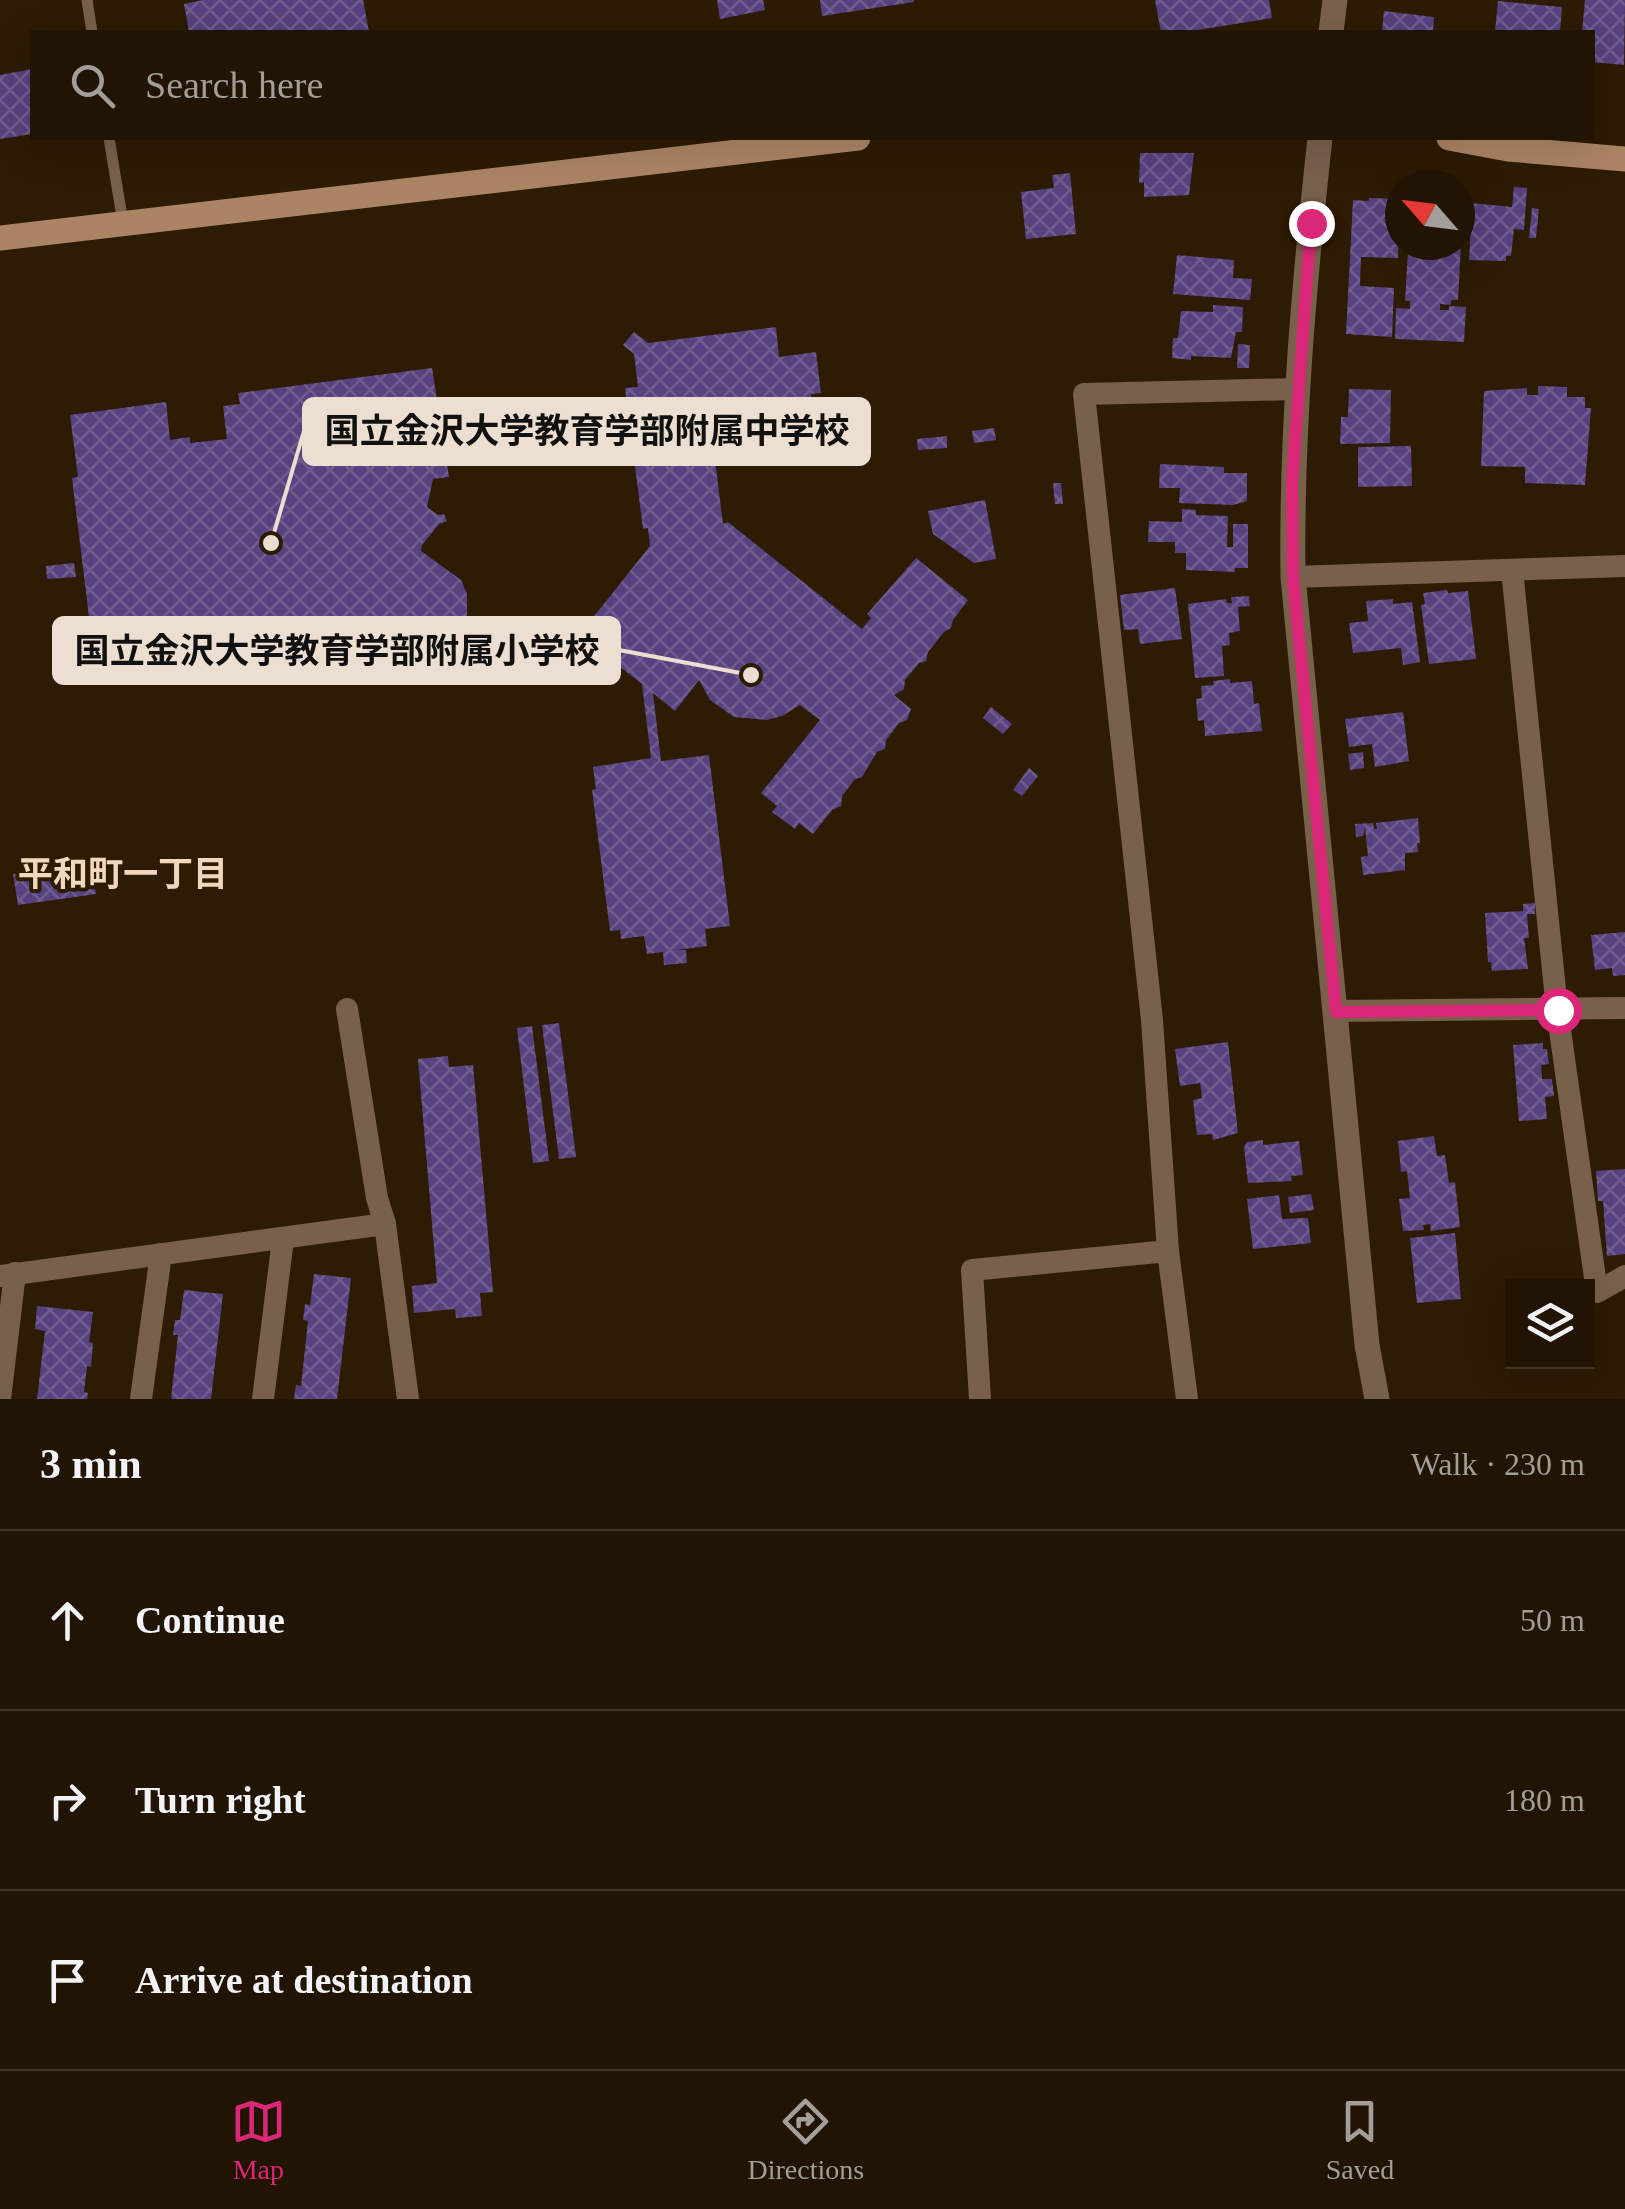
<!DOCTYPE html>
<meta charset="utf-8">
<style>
body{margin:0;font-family:"Times New Roman","Noto Sans JP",serif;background:#2a1d0c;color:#f1f3f6}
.controls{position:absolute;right:30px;bottom:30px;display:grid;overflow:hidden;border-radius:0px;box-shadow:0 10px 40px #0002}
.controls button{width:90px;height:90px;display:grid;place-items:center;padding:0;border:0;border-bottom:2px solid #3f3324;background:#221402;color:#f1f3f6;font:50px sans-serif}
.compass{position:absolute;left:1385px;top:170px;width:90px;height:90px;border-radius:50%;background:#221402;box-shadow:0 10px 40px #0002;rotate:298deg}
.stop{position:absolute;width:30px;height:30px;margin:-22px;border:8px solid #db2777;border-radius:50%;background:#fff}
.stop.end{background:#db2777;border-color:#fff;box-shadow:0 2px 10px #0008}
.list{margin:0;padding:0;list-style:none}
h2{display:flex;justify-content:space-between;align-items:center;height:130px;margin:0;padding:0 40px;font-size:42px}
h2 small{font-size:32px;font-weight:400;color:#a29e99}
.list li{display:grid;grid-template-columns:65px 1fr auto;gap:30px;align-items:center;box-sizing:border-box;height:180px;padding:0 40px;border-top:2px solid #3f3324}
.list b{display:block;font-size:38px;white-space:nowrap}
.list em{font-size:32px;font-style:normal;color:#a29e99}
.icon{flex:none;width:55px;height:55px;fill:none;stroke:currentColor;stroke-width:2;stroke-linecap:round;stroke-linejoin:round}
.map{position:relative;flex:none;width:1625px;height:1399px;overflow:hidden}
.search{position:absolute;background:#221402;box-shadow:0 10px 40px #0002;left:30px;right:30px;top:30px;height:110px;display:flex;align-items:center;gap:25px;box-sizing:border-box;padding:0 35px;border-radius:0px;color:#a29e99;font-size:38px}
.sheet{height:670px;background:#221402}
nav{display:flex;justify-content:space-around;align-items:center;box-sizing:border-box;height:140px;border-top:2px solid #3f3324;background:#221402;font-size:28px;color:#a29e99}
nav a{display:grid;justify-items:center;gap:5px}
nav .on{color:#db2777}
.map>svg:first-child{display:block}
.building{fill:url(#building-cross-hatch)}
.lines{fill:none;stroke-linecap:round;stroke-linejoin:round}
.service{stroke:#78604b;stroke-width:11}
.minor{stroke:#78604b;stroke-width:22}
.tertiary{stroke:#78604b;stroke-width:25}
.secondary{stroke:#ab8463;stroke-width:25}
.route{stroke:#db2777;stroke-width:12}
.labels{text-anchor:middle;stroke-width:8;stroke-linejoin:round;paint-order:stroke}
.neighbourhood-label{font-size:35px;font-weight:bold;fill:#f1d8bc;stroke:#2d1b03}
.leader{fill:none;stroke:#ecdfd1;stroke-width:4}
.callout-dot{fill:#ecdfd1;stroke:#2d1b03;stroke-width:4}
.callout{fill:#ecdfd1;stroke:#ecdfd1;stroke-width:4}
.callout-label{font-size:35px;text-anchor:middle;font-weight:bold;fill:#111}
</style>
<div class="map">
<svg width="1625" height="1399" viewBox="0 0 1625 1399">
<defs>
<pattern id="building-cross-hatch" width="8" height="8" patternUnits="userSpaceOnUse" patternTransform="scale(2.5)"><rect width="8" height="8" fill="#57417e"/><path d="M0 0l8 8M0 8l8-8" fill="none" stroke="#6f5c8f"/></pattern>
</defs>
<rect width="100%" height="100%" fill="#2d1b03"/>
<g class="building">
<path d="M203 0H363L369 32H189L184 4Z"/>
<path d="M717 0H763L765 10 720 19Z"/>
<path d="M820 0H914V2L822 16Z"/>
<path d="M1155 0H1269L1272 18 1185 32H1161Z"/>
<path d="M1585 0H1625L1624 65 1592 62V32H1582Z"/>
<path d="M1498 1 1562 7 1560 32H1495Z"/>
<path d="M1384 11 1434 17 1433 32H1382Z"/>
<path d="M32 69V134L0 139V75Z"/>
<path d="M1140 153H1194L1189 195 1144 197V182L1139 183Z"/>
<path d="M1070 173 1076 234 1026 239 1021 192 1054 188 1052 175Z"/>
<path d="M1514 187 1527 188 1524 230 1514 229 1511 256H1506V261L1469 260 1472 203 1512 207Z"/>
<path d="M1369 198 1400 199 1398 258 1361 257 1360 286 1394 288 1392 337 1346 334 1353 200 1369 201Z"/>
<path d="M1532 208 1539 209 1536 238H1529Z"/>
<path d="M1418 245H1461L1458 300H1451V305L1440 304V310H1449V306L1466 307 1464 342 1395 339 1396 308 1410 309V301H1405L1408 251Z"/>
<path d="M1177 255 1234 260 1233 278 1252 279 1250 300 1173 294Z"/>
<path d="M1213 305 1243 307 1242 332H1236L1231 358 1191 356V360L1172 358 1173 338H1178L1181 311 1213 312Z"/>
<path d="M776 327 779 357 816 352 821 393 811 394 813 405 785 408 786 419 711 428 723 524 728 522 862 629 871 618 867 614 916 558 968 600 953 620 951 628 944 632 928 652 926 661 919 663 905 680 904 689 894 695 911 709 907 720 899 723 886 740 885 749 877 752 862 777 855 779 842 796 841 806 832 810 813 834 799 823 795 829 772 812 777 806 761 793 820 720 800 705 782 716 767 720 734 717 710 700 699 680 675 711 653 693 661 761 709 755 730 926 705 929 707 946 676 950H686L687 963 664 965 663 952 647 954 644 936 621 939 620 930 610 931 592 790 596 789 593 767 651 758 642 684 579 635 650 546 648 528 643 529 625 388 638 387 634 354 623 345 634 332 648 343Z"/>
<path d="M1238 344 1250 345 1249 368H1237Z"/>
<path d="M432 368 449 477 433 479 427 507 438 515 444 514 447 521 439 524 422 545 421 551 461 580 467 594V623L458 639 451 646 443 652 425 655 404 650 388 641 340 648 336 654 231 669 224 617 192 622 193 627 98 637 96 616 89 617 72 478 78 477 70 415 166 402 170 440 190 437V443L227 439 223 406 240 404 238 393Z"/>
<path d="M1538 386 1567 387V397H1585V408H1591L1585 485 1525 483V467L1481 466 1484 391 1527 388V395H1538Z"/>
<path d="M1349 389 1391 390 1390 443 1340 444 1341 417H1348Z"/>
<path d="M994 428 996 440 974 443 972 431Z"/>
<path d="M947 436V448L918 450 917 439Z"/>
<path d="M1411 446 1412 486 1358 487V447Z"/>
<path d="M1160 464 1224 467V473H1247V501L1233 505 1179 503 1180 488H1159Z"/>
<path d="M1053 483H1061L1063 504H1055Z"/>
<path d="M985 500 996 559 974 563 933 534 928 511Z"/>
<path d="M1182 509 1196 510V515L1228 516 1227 547H1233V524H1248V568H1235V572L1186 570V553H1175V542H1148L1149 521 1182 522Z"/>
<path d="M74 563 76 577 47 579 46 566Z"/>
<path d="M1175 588 1182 639 1140 644 1138 629 1124 630 1120 595Z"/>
<path d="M1447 590 1448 593 1468 591 1476 659 1429 664 1421 605 1425 604 1423 593Z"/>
<path d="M1249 596 1250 606 1238 607 1240 631 1229 633 1230 645 1222 646 1224 676 1195 678 1188 604 1226 599 1227 603H1232L1231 597Z"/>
<path d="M1393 599V604L1412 602 1420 662 1403 665 1401 648 1353 653 1349 623 1368 621 1366 601Z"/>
<path d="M1230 679V683L1252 681 1254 704 1259 703 1262 731 1205 736 1204 720 1198 721 1196 699 1202 698 1201 686 1214 685 1213 681Z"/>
<path d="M991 707 1012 724 1003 734 983 718Z"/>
<path d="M1403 712 1409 761 1375 767 1372 744 1349 747 1345 719Z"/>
<path d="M1363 752 1364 768 1350 770 1348 754Z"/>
<path d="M1029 768 1038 776 1022 796 1013 790Z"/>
<path d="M1418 818 1420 843H1417L1418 852 1405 853V870L1363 875 1361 857 1368 856 1365 828 1363 836 1356 837 1355 824 1373 823 1374 829H1377L1376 823Z"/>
<path d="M91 862 96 894 18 905 13 874Z"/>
<path d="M1535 903V914H1527L1529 938H1524L1528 969 1492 971 1491 962H1488L1485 913 1523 911V904Z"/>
<path d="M1625 932V975L1613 976 1612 968 1595 970 1591 935Z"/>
<path d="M559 1023 576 1157 559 1159 542 1025Z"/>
<path d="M532 1026 549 1161 533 1163 517 1028Z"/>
<path d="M1228 1042 1238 1133 1213 1140 1212 1134 1197 1135 1193 1100 1202 1098 1200 1083 1180 1086 1175 1049Z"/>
<path d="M1543 1043V1049H1547L1549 1064 1541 1065 1542 1079H1552L1554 1096 1545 1097 1547 1119 1519 1121 1513 1045Z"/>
<path d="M448 1056 449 1067 473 1065 493 1292 480 1293 482 1316 456 1318 455 1309 414 1313 412 1286 437 1283 418 1059Z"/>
<path d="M1434 1136 1437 1156 1445 1155 1449 1183 1455 1182 1460 1227 1431 1231 1430 1224 1423 1225 1424 1230 1403 1231 1399 1199 1410 1198 1407 1171 1401 1172 1398 1141Z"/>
<path d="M1263 1140V1145L1299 1141 1303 1175 1291 1176 1292 1181 1248 1183 1244 1147 1247 1142Z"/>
<path d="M1625 1169V1254L1607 1256 1603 1201H1598L1596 1171Z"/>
<path d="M1311 1194 1314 1210 1290 1213 1288 1197Z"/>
<path d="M1279 1195 1282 1219 1308 1218 1311 1243 1253 1249 1247 1199Z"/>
<path d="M1455 1233 1461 1299 1417 1303 1410 1238Z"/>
<path d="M314 1274 351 1278 337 1399H294L296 1385 301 1386 308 1321 303 1320 305 1304 310 1305Z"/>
<path d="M184 1290 223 1294 211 1399H171L178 1335H173L175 1320H180Z"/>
<path d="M37 1306 93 1312 89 1342 93 1343 91 1367 87 1366 84 1392 88 1393 87 1399H37L45 1331 35 1329Z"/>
</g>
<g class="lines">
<g class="service">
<path d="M87 0 92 32"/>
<path d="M109 138 123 223"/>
</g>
<g class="minor">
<path d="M1512 570 1557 1009 1597 1292 1625 1276"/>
<path d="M1293 577 1625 566"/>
<path d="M1336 1011 1625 1008"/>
<path d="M385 1224 408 1399"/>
<path d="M1168 1251 1152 1020 1084 394 1297 389"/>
<path d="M0 1276 385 1224 377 1198 347 1009"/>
<path d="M0 1399 15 1273"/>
<path d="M141 1399 161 1254"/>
<path d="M263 1399 283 1239"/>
<path d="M980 1399 972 1270 1168 1251 1187 1399"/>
</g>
<g class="tertiary">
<path d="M1331 32 1335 0"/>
<path d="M1320 138C1304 284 1291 430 1293 577L1367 1345 1377 1399"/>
</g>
<g class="secondary">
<path d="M1449 138 1508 149 1625 159"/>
<path d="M0 238 858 138"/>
</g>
</g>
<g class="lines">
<path class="route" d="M1311 223 1292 482 1293 578 1336 1012 1558 1010"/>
</g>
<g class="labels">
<g class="neighbourhood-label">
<text x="123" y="886">平和町一丁目</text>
</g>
</g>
<path class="leader" d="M271 543L304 431M751 675L619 650"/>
<g class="callout-dot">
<circle cx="271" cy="543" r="10"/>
<circle cx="751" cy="675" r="10"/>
</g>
<g class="callout">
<rect x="304" y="399" width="565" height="65" rx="10"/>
<rect x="54" y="618" width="565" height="65" rx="10"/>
</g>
<g class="callout-label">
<text x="587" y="443">国立金沢大学教育学部附属中学校</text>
<text x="337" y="663">国立金沢大学教育学部附属小学校</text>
</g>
</svg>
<div class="controls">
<button><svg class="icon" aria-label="layers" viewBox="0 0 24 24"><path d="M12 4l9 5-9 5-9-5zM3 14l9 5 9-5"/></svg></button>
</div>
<svg class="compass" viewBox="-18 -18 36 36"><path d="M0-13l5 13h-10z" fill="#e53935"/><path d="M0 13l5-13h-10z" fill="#a29e99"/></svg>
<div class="stop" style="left:1558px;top:1010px"></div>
<div class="stop end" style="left:1311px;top:223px"></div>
<div class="search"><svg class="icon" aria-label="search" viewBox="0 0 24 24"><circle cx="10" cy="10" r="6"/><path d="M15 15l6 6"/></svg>Search here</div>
</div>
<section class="sheet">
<h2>3 min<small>Walk · 230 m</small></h2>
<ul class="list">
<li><svg class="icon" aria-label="ahead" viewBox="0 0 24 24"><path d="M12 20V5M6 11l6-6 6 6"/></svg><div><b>Continue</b></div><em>50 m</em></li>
<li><svg class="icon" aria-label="right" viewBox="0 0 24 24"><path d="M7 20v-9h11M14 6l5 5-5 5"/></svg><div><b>Turn right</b></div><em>180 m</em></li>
<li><svg class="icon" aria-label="arrive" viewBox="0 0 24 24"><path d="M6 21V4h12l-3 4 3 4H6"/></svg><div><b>Arrive at destination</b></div></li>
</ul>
</section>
<nav>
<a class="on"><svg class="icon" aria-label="map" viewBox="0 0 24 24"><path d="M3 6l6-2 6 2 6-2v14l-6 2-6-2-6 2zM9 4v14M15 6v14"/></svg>Map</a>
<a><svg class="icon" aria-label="directions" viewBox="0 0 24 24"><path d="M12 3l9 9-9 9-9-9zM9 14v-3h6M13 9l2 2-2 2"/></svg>Directions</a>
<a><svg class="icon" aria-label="saved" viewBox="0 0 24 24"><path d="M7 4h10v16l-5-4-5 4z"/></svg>Saved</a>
</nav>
